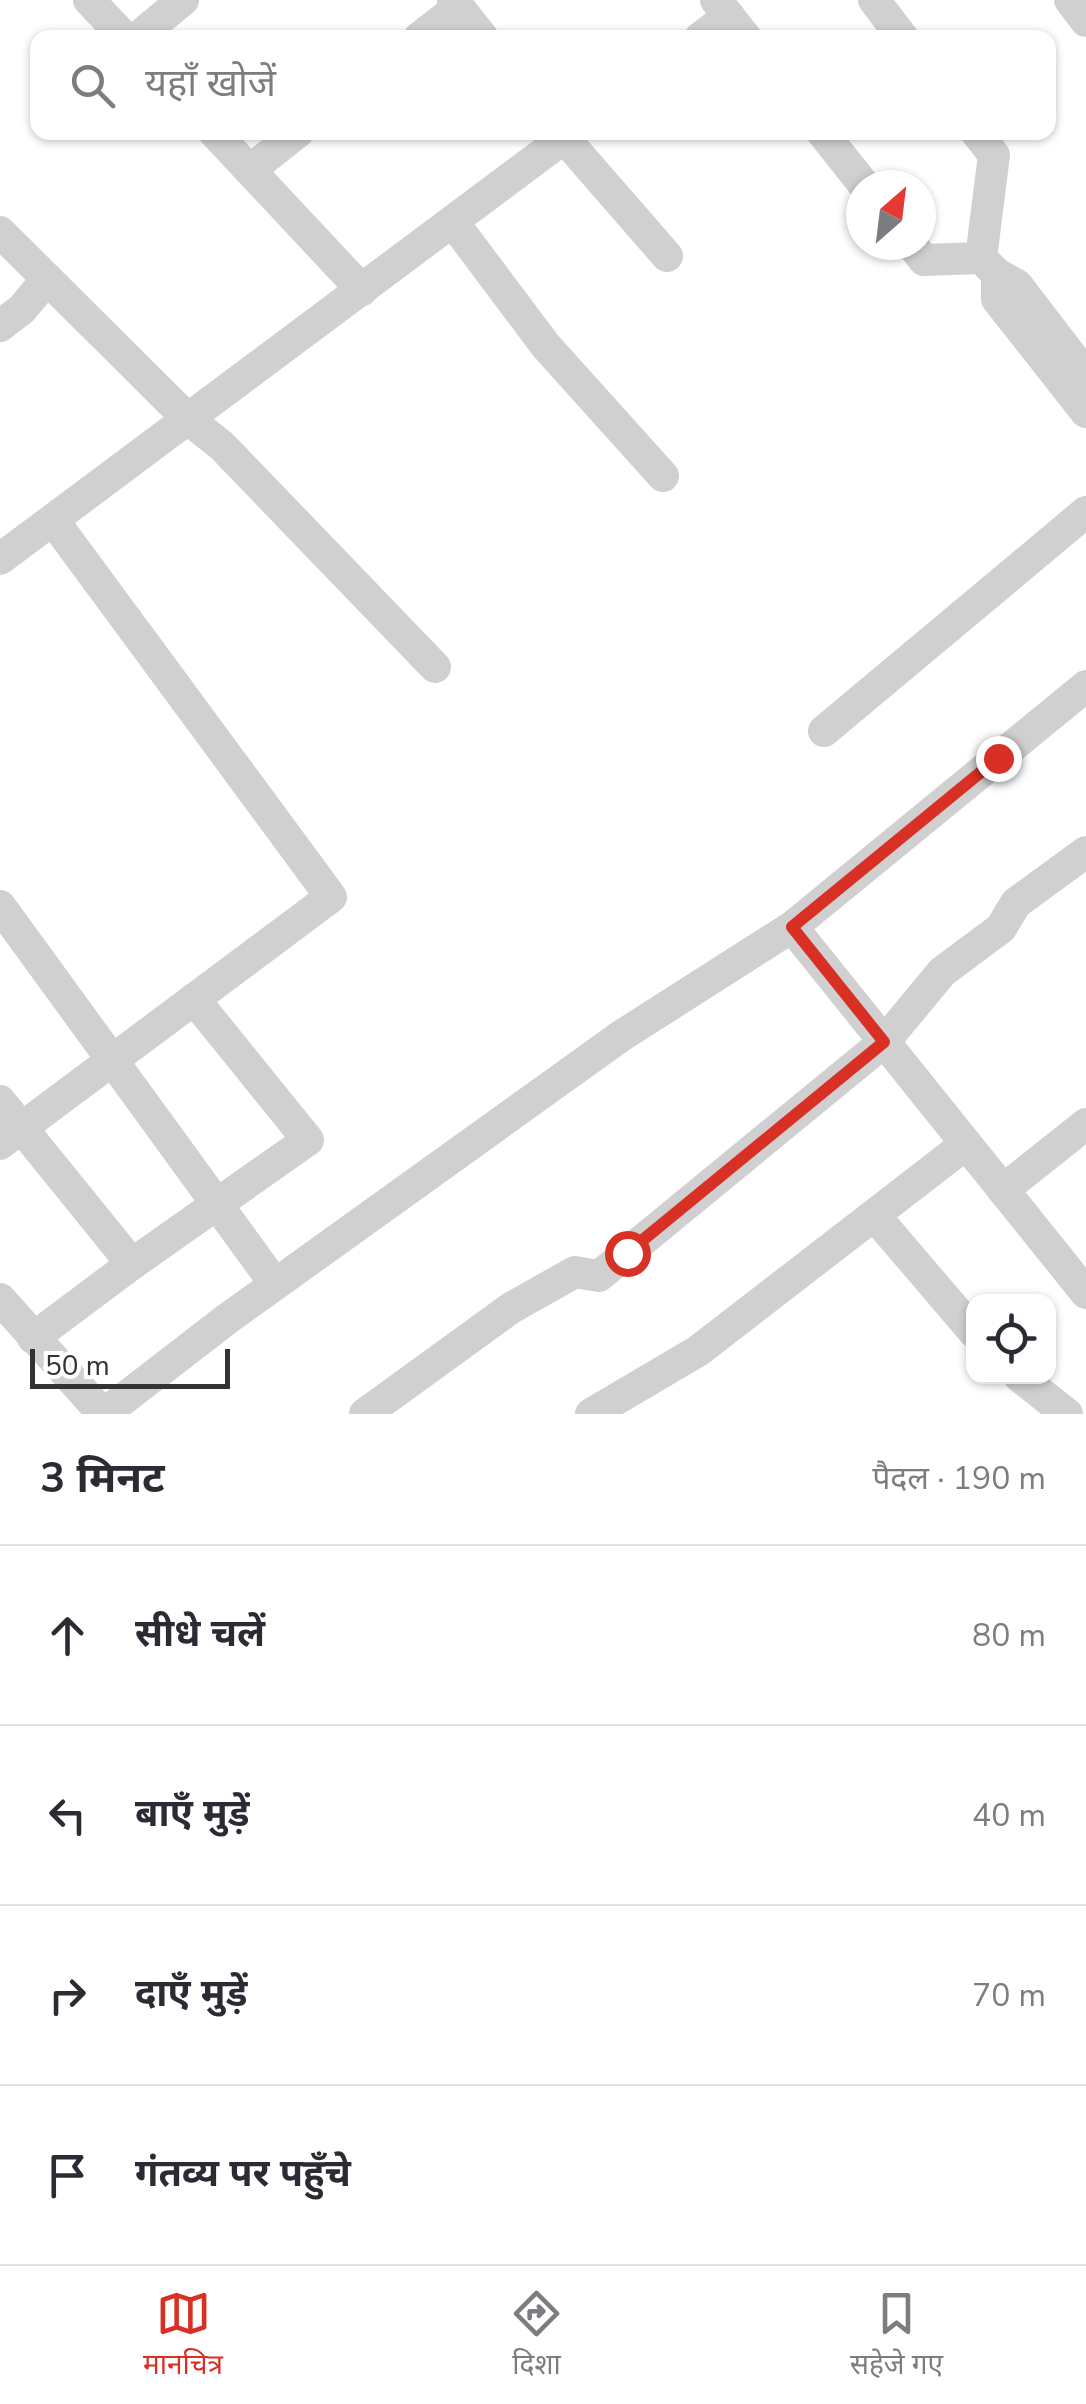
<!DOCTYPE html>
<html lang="hi">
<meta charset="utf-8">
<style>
body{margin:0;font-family:"Nunito Sans","Noto Sans Devanagari",sans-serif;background:#f7f7f7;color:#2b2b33}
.controls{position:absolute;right:30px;bottom:30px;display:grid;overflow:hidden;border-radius:20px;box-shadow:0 2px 8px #0004}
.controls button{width:90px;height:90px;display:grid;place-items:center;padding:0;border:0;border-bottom:2px solid #e1e1e2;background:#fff;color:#2b2b33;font:50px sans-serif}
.compass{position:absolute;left:846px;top:170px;width:90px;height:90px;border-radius:50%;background:#fff;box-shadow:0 2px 8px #0004;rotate:28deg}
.scale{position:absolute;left:30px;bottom:25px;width:200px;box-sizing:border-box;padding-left:10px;border:5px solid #333;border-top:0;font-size:28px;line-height:35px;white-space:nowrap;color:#333;-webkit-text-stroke:8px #fff;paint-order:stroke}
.stop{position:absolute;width:30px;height:30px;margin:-22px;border:8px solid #d93025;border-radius:50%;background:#fff}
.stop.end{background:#d93025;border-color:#fff;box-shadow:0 2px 10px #0008}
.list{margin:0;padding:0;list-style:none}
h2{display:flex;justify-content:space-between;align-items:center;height:130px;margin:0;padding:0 40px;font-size:42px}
h2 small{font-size:32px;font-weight:400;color:#7c7c81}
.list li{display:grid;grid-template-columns:65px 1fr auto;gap:30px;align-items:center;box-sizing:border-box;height:180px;padding:0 40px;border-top:2px solid #e1e1e2}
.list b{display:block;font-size:38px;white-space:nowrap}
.list em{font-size:32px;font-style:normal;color:#7c7c81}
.icon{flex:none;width:55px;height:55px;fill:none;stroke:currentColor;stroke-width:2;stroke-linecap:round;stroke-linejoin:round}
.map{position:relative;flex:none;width:1086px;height:1414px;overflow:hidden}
.search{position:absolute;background:#fff;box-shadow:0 2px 8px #0004;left:30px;right:30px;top:30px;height:110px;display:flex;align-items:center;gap:25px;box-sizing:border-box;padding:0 35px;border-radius:20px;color:#7c7c81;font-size:38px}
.sheet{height:850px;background:#fff}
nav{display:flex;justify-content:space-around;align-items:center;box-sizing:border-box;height:140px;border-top:2px solid #e1e1e2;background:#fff;font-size:28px;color:#7c7c81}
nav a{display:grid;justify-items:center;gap:5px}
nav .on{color:#d93025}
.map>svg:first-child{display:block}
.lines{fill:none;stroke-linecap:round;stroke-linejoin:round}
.minor{stroke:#d0d0d0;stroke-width:32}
.route{stroke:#d93025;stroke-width:12}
</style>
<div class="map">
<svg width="1086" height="1414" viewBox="0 0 1086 1414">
<rect width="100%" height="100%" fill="#fff"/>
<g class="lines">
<g class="minor">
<path d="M89 0 125 38"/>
<path d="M453 0 483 38"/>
<path d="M716 0 746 38"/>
<path d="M874 0 903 38"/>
<path d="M1070 0 1086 21"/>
<path d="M137 38 183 0"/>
<path d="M419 38 459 7"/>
<path d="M700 38 729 16"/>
<path d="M214 132 362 290"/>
<path d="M559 132 667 256"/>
<path d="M822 132 864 185"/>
<path d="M976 132 994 155 981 258"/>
<path d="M250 170 298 132"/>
<path d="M453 222 546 346 663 476"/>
<path d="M0 232 188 419 222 446 435 667"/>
<path d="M912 245 924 260 981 258 997 274 1017 285 1086 375"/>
<path d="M997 274V299L1086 412"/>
<path d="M0 326 22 309 47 279"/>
<path d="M0 559 572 132"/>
<path d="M1086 686 792 927 1086 1293"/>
<path d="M824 731 1086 512"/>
<path d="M0 906 275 1284"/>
<path d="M0 1101 132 1264 308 1140 194 999"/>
<path d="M0 1144 331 897 53 520"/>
<path d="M1003 1190 1086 1124"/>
<path d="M874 1215 974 1332"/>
<path d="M0 1299 103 1414"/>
<path d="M33 1338 132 1264"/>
<path d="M1019 1376 1067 1414"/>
<path d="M104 1414 227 1319 621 1036 792 927"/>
<path d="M365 1414 511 1308 575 1272 599 1276 884 1042 942 972 1001 928 1016 903 1086 852"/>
<path d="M591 1414 698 1351 966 1144"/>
</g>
</g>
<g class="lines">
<path class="route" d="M627 1253 884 1042 792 927 998 758"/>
</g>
</svg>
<div class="controls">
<button><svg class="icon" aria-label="locate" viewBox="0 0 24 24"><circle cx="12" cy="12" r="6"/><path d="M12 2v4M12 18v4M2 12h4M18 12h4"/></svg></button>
</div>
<svg class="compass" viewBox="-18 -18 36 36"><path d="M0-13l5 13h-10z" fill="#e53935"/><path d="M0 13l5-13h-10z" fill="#7c7c81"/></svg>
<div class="scale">50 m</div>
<div class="stop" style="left:627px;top:1253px"></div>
<div class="stop end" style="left:998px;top:758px"></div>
<div class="search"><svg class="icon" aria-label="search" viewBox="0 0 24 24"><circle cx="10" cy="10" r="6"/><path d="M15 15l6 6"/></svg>यहाँ खोजें</div>
</div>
<section class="sheet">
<h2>3 मिनट<small>पैदल · 190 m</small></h2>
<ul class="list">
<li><svg class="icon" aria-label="ahead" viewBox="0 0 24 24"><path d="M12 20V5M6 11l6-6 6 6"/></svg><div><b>सीधे चलें</b></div><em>80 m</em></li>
<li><svg class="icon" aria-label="left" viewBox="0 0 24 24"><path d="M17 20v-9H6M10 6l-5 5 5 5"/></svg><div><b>बाएँ मुड़ें</b></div><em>40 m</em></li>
<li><svg class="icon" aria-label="right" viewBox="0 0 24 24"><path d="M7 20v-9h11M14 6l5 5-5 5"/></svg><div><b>दाएँ मुड़ें</b></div><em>70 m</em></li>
<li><svg class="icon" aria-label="arrive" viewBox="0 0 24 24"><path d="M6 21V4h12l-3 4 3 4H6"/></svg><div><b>गंतव्य पर पहुँचे</b></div></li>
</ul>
</section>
<nav>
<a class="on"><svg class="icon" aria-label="map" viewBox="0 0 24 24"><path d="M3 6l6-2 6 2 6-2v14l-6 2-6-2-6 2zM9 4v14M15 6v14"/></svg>मानचित्र</a>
<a><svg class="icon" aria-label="directions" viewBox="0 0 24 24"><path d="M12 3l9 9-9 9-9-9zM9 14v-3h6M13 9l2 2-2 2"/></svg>दिशा</a>
<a><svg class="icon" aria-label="saved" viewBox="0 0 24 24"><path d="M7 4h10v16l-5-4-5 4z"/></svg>सहेजे गए</a>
</nav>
